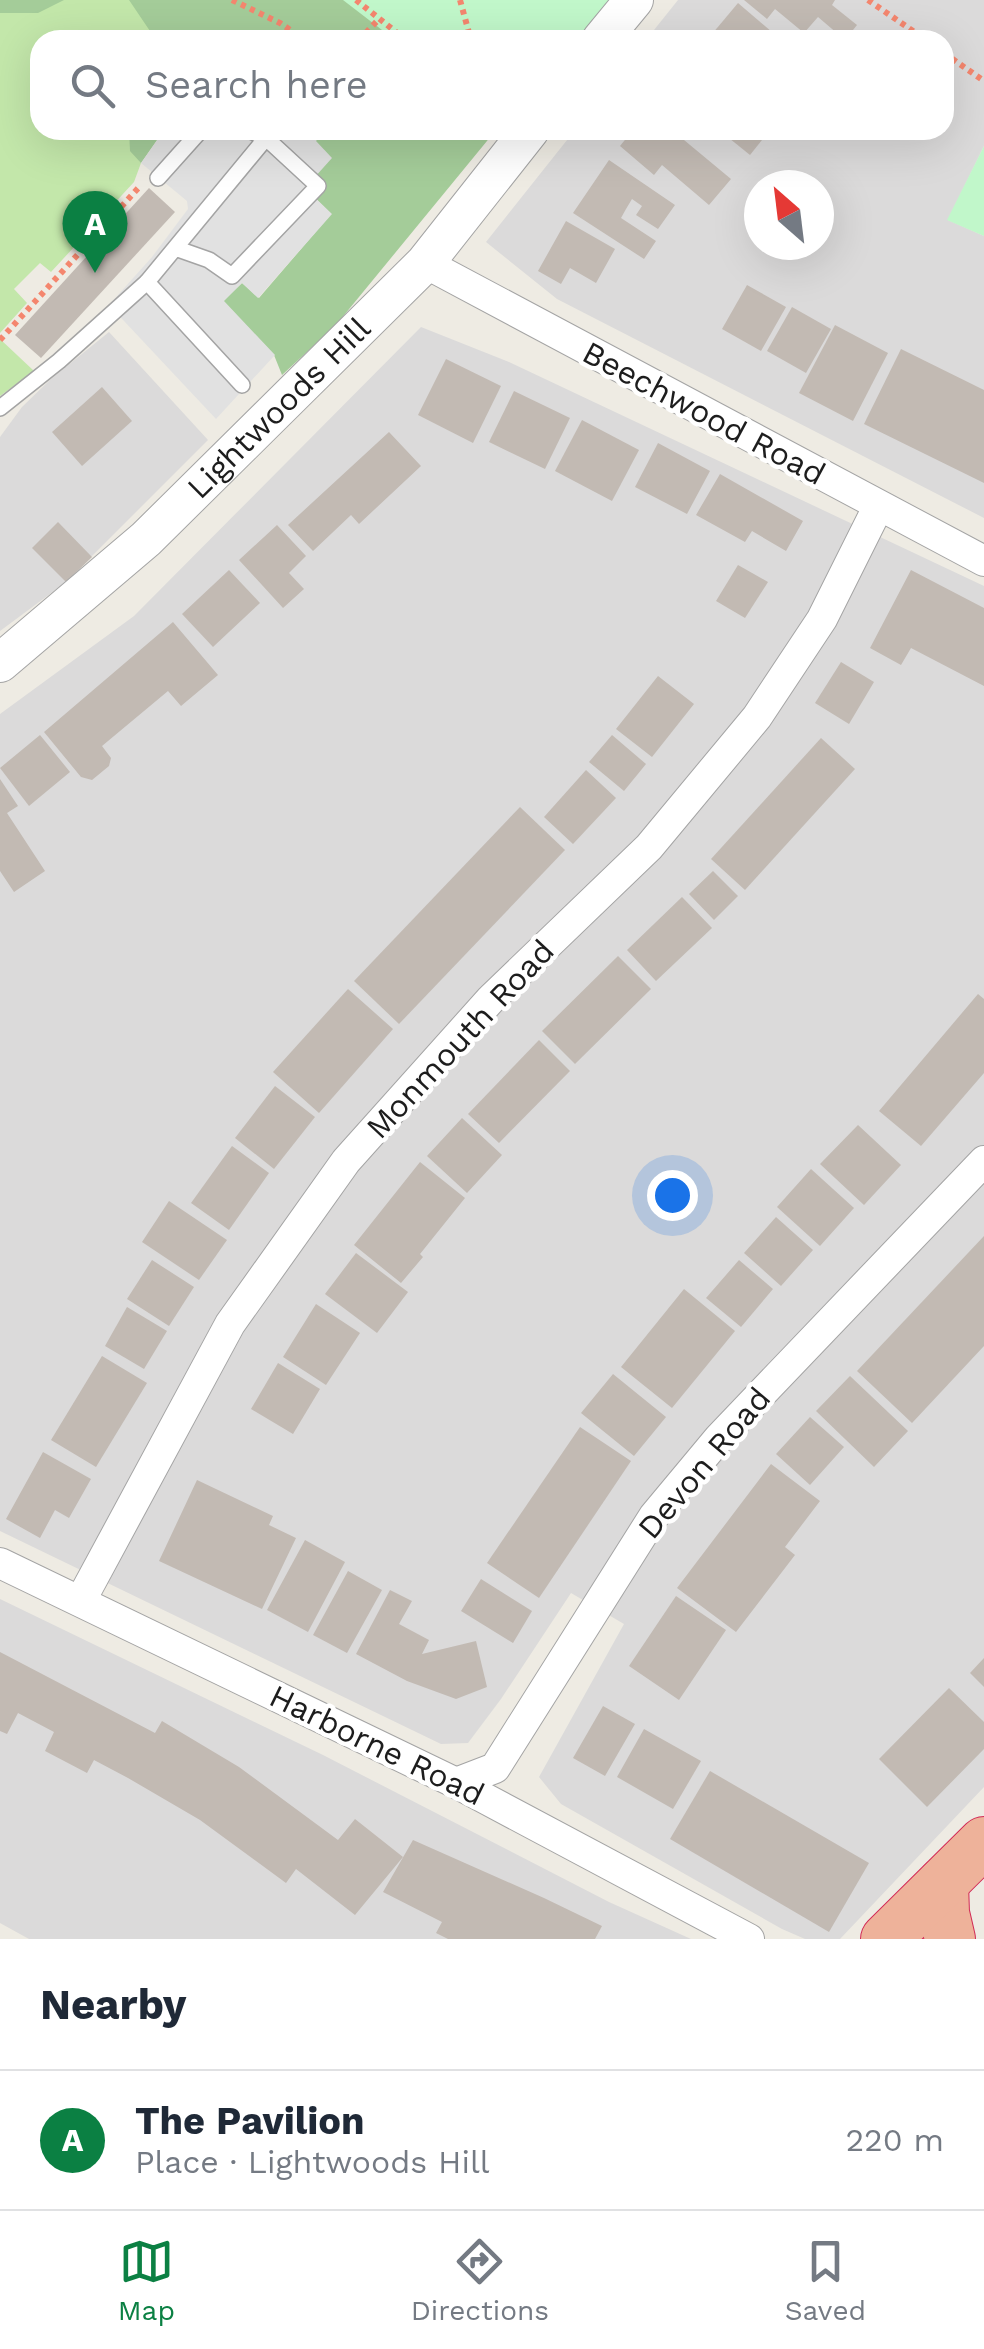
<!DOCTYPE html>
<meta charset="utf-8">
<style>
body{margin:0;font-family:"Work Sans",sans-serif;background:#f2f2f3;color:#1f2937}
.compass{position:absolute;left:744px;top:170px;width:90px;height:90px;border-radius:50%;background:#fff;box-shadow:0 10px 40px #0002;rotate:332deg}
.you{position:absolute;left:672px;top:1195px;width:35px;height:35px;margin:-25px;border:8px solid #fff;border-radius:50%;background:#1a73e8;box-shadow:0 0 0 15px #1a73e833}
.badge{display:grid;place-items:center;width:65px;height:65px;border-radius:50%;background:#0b8043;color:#fff;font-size:32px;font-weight:700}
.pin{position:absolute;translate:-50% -82px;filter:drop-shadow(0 2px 5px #0008)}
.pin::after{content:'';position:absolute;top:52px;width:35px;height:30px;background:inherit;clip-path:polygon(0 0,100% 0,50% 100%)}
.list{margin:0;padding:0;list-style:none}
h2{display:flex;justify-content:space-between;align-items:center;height:130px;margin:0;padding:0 40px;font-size:42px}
h2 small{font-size:32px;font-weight:400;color:#747a83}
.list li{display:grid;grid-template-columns:65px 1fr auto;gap:30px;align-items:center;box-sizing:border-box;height:140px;padding:0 40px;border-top:2px solid #e0e1e3}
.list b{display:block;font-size:38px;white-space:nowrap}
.list p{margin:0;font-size:32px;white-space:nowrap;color:#747a83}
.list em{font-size:32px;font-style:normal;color:#747a83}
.icon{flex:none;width:55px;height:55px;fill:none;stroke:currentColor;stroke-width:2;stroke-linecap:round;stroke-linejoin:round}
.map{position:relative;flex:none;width:984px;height:1939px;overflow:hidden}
.search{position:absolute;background:#fff;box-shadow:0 10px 40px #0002;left:30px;right:30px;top:30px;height:110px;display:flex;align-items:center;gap:25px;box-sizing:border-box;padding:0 35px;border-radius:30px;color:#747a83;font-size:38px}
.sheet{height:270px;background:#fff}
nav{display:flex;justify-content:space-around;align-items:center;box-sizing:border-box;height:140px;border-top:2px solid #e0e1e3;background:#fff;font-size:28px;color:#747a83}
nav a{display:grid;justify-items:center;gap:5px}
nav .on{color:#0b8043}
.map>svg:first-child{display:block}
.residential{fill:#dbdada;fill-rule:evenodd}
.grass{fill:#c3e7aa}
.forest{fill:#a4cc99}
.park{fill:#c1f7ca}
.parking{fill:#e1e1e1}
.building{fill:#c2bab3}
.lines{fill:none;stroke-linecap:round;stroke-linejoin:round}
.service-casing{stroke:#a4a4a4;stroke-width:18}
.minor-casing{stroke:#a4a4a4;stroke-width:32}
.tertiary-casing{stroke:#a4a4a4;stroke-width:40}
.trunk-casing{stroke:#d22a56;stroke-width:52}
.path{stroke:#f4866e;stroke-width:6;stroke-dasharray:5 5;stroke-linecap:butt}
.service{stroke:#fff;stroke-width:15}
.minor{stroke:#fff;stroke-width:30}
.tertiary{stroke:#fff;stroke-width:38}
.trunk{stroke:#eeb29a;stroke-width:50}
.labels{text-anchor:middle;stroke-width:9;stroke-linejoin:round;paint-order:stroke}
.street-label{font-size:32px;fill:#1d1d1d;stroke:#fff}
</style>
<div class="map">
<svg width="984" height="1939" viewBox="0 0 984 1939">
<rect width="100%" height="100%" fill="#eeebe3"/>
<g class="residential">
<path d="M678 0H984V146L948 220 984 236V518L557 299 486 242 575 130H944V40H646ZM759 185H819V245H759Z"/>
<path d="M421 327 509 362 984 586V1787L840 1939H805L782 1929 561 1804 539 1777 624 1624 571 1593 501 1699 468 1743 441 1744 0 1531V714L134 616Z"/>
<path d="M109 332 208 440 66 582 0 631V437L22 407 51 379Z"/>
<path d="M0 1599 323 1755 609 1902 691 1939H29L0 1923Z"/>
</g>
<g class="grass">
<path d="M0 0H254L226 40H40V130H164L141 163 134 182 51 272 40 263 14 289 27 303 0 333Z"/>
<path d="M0 339 34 371 0 396Z"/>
</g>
<g class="forest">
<path d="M0 0H64L38 13H0Z"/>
<path d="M129 0H615L582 40H151L152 34Z"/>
<path d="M129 130H169L162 133 141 163 130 151Z"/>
<path d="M326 130H496L336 325 282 375 274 355 223 301 242 283 259 298 331 214 305 188 315 141Z"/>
</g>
<g class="park">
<path d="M343 0H615L582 40H395Z"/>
<path d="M984 146V236L947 220Z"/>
</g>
<path class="parking" d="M170 130H326L316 141 332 158 305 188 332 214 258 298 242 283 224 301 275 355 216 419 109 305 152 257 188 209 187 201 141 163 162 133Z"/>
<g class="building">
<path d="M744 0H835L832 5 857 25 845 40 818 17 804 33 775 9 767 19Z"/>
<path d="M738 3 772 32 766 40H707Z"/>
<path d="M633 130H692L684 140 731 179 709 205 662 165 654 175 620 146Z"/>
<path d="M719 130H770L750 155Z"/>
<path d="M609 160 675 205 658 229 636 215 642 206 632 199 626 209 621 218 656 241 644 259 573 213Z"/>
<path d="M149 188 175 212 41 358 15 335Z"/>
<path d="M566 221 615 249 596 283 570 268 561 284 538 271Z"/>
<path d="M747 285 786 307 761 351 722 329Z"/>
<path d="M792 307 831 329 806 373 767 351Z"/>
<path d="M835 325 888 353 853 421 799 393Z"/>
<path d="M901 349 984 390V483L864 424Z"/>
<path d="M446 359 501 386 473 443 418 415Z"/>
<path d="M102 387 132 421 82 466 52 432Z"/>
<path d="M514 391 570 418 545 469 489 442Z"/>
<path d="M582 420 639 450 612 501 555 471Z"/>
<path d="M389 432 421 466 359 524 351 515 313 551 288 525Z"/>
<path d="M658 443 710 471 687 514 635 487Z"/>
<path d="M720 474 803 521 786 551 752 531 745 542 696 515Z"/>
<path d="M58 522 92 557 66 582 32 548Z"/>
<path d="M277 525 306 556 289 573 304 589 283 608 239 560Z"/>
<path d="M738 565 768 582 745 618 716 601Z"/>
<path d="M229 570 260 603 213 647 182 614Z"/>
<path d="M911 570 984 608V686L911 648 901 665 870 648Z"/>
<path d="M173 622 218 675 181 706 168 691 102 746 111 758 109 766 92 780 81 777 44 732Z"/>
<path d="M841 662 874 682 849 724 815 703Z"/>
<path d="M658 676 694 704 652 757 616 729Z"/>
<path d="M40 735 70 772 29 806 0 768Z"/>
<path d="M612 735 646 764 624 791 589 762Z"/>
<path d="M821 738 855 769 745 890 711 859Z"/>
<path d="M586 770 616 798 573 844 544 817Z"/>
<path d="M0 779 18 806 7 813 45 871 14 892 0 871Z"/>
<path d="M520 807 565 850 399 1024 354 981Z"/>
<path d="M713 871 738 896 714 920 689 894Z"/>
<path d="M682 897 712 928 656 981 627 950Z"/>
<path d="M618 956 651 989 575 1064 542 1031Z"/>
<path d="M348 989 393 1029 319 1113 273 1072Z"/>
<path d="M978 994 984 999V1073L921 1146 879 1111Z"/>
<path d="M539 1040 570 1071 499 1143 468 1114Z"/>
<path d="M275 1086 315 1117 274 1169 235 1138Z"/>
<path d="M462 1118 502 1155 467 1193 427 1156Z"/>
<path d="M858 1125 901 1165 864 1205 820 1164Z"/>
<path d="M232 1146 269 1173 229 1230 191 1203Z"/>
<path d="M420 1162 465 1198 420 1254 423 1257 401 1283 354 1245Z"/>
<path d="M811 1169 854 1208 820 1246 777 1207Z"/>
<path d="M169 1201 227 1240 199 1280 142 1242Z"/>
<path d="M776 1217 813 1250 781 1286 744 1253Z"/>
<path d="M984 1236V1346L912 1423 857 1371Z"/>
<path d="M356 1253 408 1292 377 1333 325 1294Z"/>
<path d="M152 1260 194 1287 169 1326 127 1299Z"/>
<path d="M739 1260 773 1289 741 1327 706 1298Z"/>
<path d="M684 1289 735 1331 672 1408 621 1367Z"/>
<path d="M316 1304 360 1333 326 1385 283 1357Z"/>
<path d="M127 1307 167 1331 144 1369 105 1346Z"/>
<path d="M102 1356 147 1383 96 1467 51 1440Z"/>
<path d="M278 1363 320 1389 293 1434 251 1409Z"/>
<path d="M613 1374 666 1417 634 1456 581 1413Z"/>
<path d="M850 1376 908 1431 874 1467 816 1411Z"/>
<path d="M810 1417 844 1447 810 1485 776 1454Z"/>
<path d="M580 1427 631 1461 539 1598 487 1563Z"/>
<path d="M43 1452 91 1479 69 1518 55 1510 40 1538 6 1519Z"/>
<path d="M771 1464 820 1501 785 1547 795 1555 736 1632 677 1588Z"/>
<path d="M197 1480 273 1516 269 1525 296 1538 262 1609 159 1561Z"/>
<path d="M305 1540 345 1562 308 1632 267 1610Z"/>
<path d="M348 1571 382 1590 347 1653 313 1635Z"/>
<path d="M481 1579 532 1611 513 1643 461 1611Z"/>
<path d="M390 1590 412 1601 399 1624 429 1640 422 1654 476 1641 487 1687 456 1699 407 1681 356 1654Z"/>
<path d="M676 1596 726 1630 679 1700 629 1666Z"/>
<path d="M0 1652 155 1733 162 1721 239 1767 338 1840 355 1819 403 1857 355 1915 296 1869 286 1883 200 1820 128 1778 94 1760 87 1773 45 1751 54 1732 18 1713 7 1734 0 1731Z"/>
<path d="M984 1658V1687L970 1673Z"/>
<path d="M949 1688 984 1722V1749L927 1807 879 1759Z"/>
<path d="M603 1706 635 1724 605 1776 573 1758Z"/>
<path d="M644 1729 701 1761 673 1809 617 1777Z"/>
<path d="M710 1771 869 1863 829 1932 670 1839Z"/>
<path d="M413 1840 544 1898 602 1926 595 1939H448L436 1933 442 1922 383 1892Z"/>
</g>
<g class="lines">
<defs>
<g id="service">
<path d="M249 130 266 138 273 130"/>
<path d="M158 178 201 130"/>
<path d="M175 248 209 260 232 276 318 186 266 138 147 282 242 385"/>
<path d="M0 408 59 361 147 282"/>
</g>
<g id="minor">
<path d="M425 263 984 561"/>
<path d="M0 1563 456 1783 749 1939"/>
<path d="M81 1600 230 1324 346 1161 491 999 649 847 757 717 822 619 878 507"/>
<path d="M456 1783 495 1768 654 1516 719 1438 984 1161"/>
</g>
<g id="tertiary">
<path d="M601 40 634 0"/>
<path id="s1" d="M0 663 146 539 425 263 530 130"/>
</g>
<g id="trunk">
<path d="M943 1883 944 1913 950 1939"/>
<path d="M886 1939 984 1842"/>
</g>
</defs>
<use href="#service" class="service-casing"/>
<use href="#minor" class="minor-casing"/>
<use href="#tertiary" class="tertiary-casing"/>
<use href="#trunk" class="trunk-casing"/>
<g class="path">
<path d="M232 0 280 23 305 40"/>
<path d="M356 0 406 40"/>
<path d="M460 0 471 40"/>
<path d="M868 0 926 40"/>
<path d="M359 40 379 19"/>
<path d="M944 53 984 81"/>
<path d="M0 340 141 185"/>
</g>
<use href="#service" class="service"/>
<use href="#minor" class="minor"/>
<use href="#tertiary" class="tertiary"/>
<use href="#trunk" class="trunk"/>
</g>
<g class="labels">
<g class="street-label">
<text dy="11" stroke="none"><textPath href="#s1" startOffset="378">Lightwoods Hill</textPath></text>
<text transform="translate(704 413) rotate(28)" y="11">Beechwood Road</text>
<text transform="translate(460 1039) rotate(-47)" y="11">Monmouth Road</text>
<text transform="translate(704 1463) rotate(-50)" y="11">Devon Road</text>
<text transform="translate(377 1745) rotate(26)" y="11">Harborne Road</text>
</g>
</g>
</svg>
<svg class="compass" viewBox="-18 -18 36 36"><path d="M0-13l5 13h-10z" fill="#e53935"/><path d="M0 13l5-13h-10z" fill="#747a83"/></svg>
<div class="you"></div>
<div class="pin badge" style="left:95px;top:273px">A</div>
<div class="search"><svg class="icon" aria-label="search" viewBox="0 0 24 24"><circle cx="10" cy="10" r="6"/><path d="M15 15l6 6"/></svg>Search here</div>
</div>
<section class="sheet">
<h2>Nearby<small></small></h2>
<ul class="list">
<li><span class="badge">A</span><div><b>The Pavilion</b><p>Place · Lightwoods Hill</p></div><em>220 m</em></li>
</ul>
</section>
<nav>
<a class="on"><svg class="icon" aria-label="map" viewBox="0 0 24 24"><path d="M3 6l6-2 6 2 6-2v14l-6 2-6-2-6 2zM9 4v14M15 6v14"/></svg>Map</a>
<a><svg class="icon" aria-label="directions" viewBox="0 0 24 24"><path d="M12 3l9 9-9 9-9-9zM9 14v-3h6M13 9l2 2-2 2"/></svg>Directions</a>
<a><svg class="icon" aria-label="saved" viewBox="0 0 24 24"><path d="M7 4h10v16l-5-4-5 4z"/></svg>Saved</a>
</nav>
